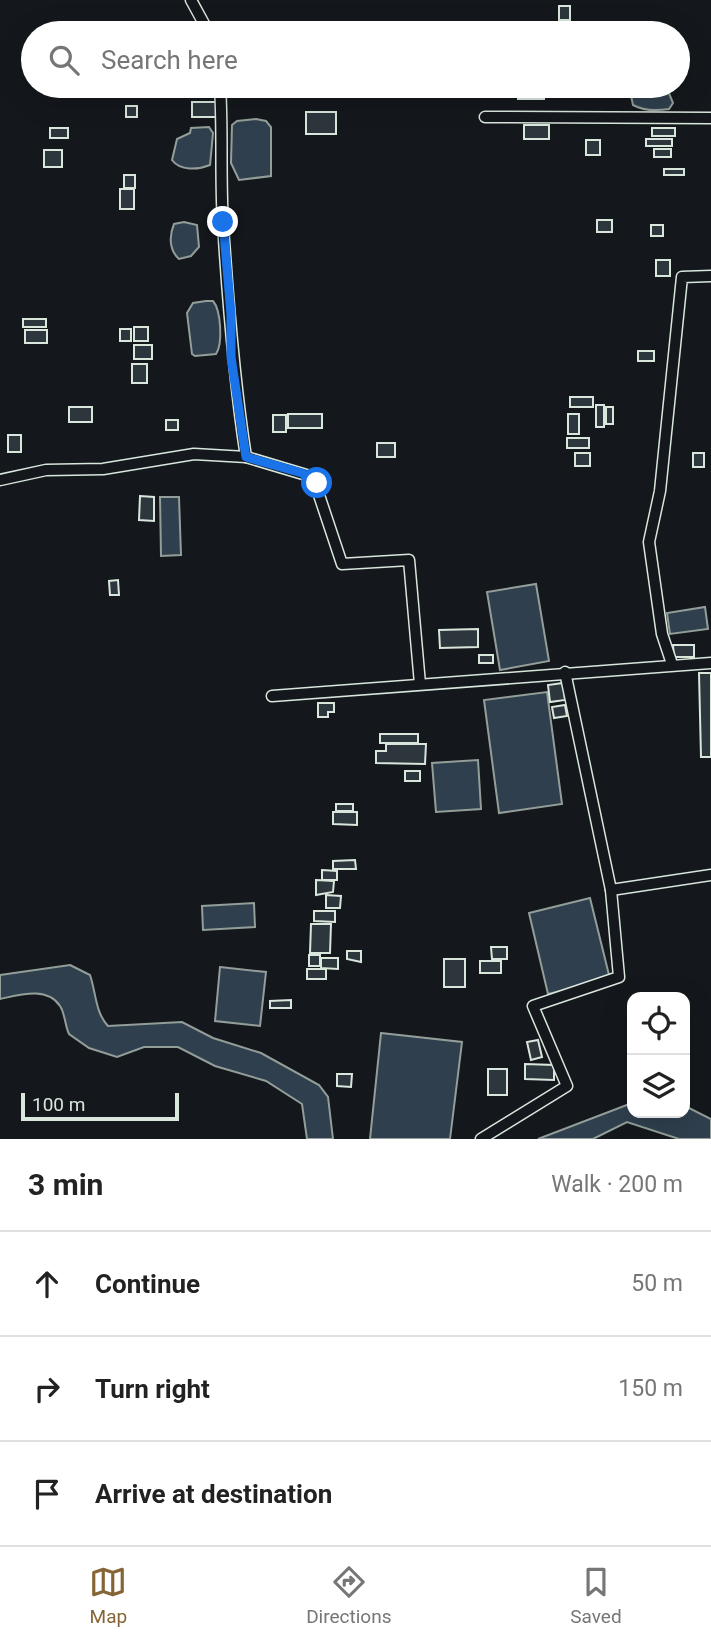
<!DOCTYPE html>
<meta charset="utf-8">
<style>
body{margin:0;font-family:Roboto,sans-serif;background:#f2f2f2;color:#222}
.controls{position:absolute;right:21px;bottom:21px;display:grid;overflow:hidden;border-radius:14px;box-shadow:0 7px 28px #0002}
.controls button{width:63px;height:63px;display:grid;place-items:center;padding:0;border:0;border-bottom:2px solid #e0e0e0;background:#fff;color:#222;font:35px sans-serif}
.scale{position:absolute;left:21px;bottom:18px;width:158px;box-sizing:border-box;padding-left:7px;border:4px solid #d8e6dc;border-top:0;font-size:19px;line-height:24px;white-space:nowrap;color:#d8e6dc;-webkit-text-stroke:5px #14181c;paint-order:stroke}
.stop{position:absolute;width:21px;height:21px;margin:-16px;border:5px solid #1a73e8;border-radius:50%;background:#fff}
.stop.end{background:#1a73e8;border-color:#fff;box-shadow:0 2px 7px #0008}
.list{margin:0;padding:0;list-style:none}
h2{display:flex;justify-content:space-between;align-items:center;height:91px;margin:0;padding:0 28px;font-size:30px}
h2 small{font-size:23px;font-weight:400;color:#767676}
.list li{display:grid;grid-template-columns:46px 1fr auto;gap:21px;align-items:center;box-sizing:border-box;height:105px;padding:0 28px;border-top:2px solid #e0e0e0}
.list b{display:block;font-size:26px;white-space:nowrap}
.list em{font-size:23px;font-style:normal;color:#767676}
.icon{flex:none;width:38px;height:38px;fill:none;stroke:currentColor;stroke-width:2;stroke-linecap:round;stroke-linejoin:round}
.map{position:relative;flex:none;width:711px;height:1139px;overflow:hidden}
.search{position:absolute;background:#fff;box-shadow:0 7px 28px #0002;left:21px;right:21px;top:21px;height:77px;display:flex;align-items:center;gap:18px;box-sizing:border-box;padding:0 24px;border-radius:38px;color:#767676;font-size:26px}
.sheet{height:406px;background:#fff}
nav{display:flex;justify-content:space-around;align-items:center;box-sizing:border-box;height:98px;border-top:2px solid #e0e0e0;background:#fff;font-size:19px;color:#767676}
nav a{display:grid;justify-items:center;gap:4px}
nav .on{color:#856535}
.map>svg:first-child{display:block}
.water{fill:#2f3f4d;stroke:#939e99;stroke-width:2}
.building{fill:#2c363c;stroke:#d8e6dc;stroke-width:2}
.lines{fill:none;stroke-linecap:round;stroke-linejoin:round}
.minor-casing{stroke:#d8e6dc;stroke-width:13}
.minor{stroke:#14181c;stroke-width:10}
.route{stroke:#1a73e8;stroke-width:9}
</style>
<div class="map">
<svg width="711" height="1139" viewBox="0 0 711 1139">
<rect width="100%" height="100%" fill="#14181c"/>
<g class="water">
<path d="M629 86H666L673 103 669 109C656 111 644 111 633 105Z"/>
<path d="M256 119 266 121 271 127V176L239 180 231 163 232 125 237 121Z"/>
<path d="M209 127 213 133 210 165C198 170 180 171 172 160L177 139 190 133 191 128Z"/>
<path d="M184 222 197 225 199 247 191 256 179 259C169 250 169 236 174 224Z"/>
<path d="M206 301H213C221 310 223 344 216 354L195 356 192 354 187 313 193 303Z"/>
<path d="M160 497H179L181 555 161 556Z"/>
<path d="M536 584 549 661 500 670 487 592Z"/>
<path d="M705 607 708 629 670 634 667 613Z"/>
<path d="M547 692 562 804 499 813 484 700Z"/>
<path d="M478 760 481 809 436 812 432 763Z"/>
<path d="M590 898 610 979 548 994 529 913Z"/>
<path d="M254 903 255 927 203 930 202 906Z"/>
<path d="M70 965 90 975C96 992 95 1012 108 1026L182 1022 213 1038 261 1053 319 1085 328 1097 333 1139H307L302 1104 266 1081 215 1066 178 1047H144L117 1057 89 1048 69 1034C65 1026 65 1013 60 1006 47 986 19 995 0 999V975Z"/>
<path d="M220 967 266 972 260 1026 215 1021Z"/>
<path d="M381 1033 462 1042 450 1139H370Z"/>
<path d="M632 1103V1113H685L687 1107 711 1119V1139H679L627 1122 593 1139H538Z"/>
</g>
<g class="building">
<rect x="559" y="6" width="11" height="14"/>
<rect x="529" y="23" width="25" height="8"/>
<rect x="518" y="90" width="26" height="9"/>
<rect x="192" y="102" width="24" height="15"/>
<rect x="126" y="106" width="11" height="11"/>
<rect x="306" y="112" width="30" height="22"/>
<rect x="524" y="125" width="25" height="14"/>
<rect x="50" y="128" width="18" height="10"/>
<rect x="652" y="128" width="23" height="8"/>
<rect x="646" y="139" width="26" height="7"/>
<rect x="586" y="140" width="14" height="15"/>
<rect x="654" y="149" width="17" height="8"/>
<rect x="44" y="150" width="18" height="17"/>
<rect x="664" y="169" width="20" height="6"/>
<rect x="124" y="175" width="11" height="13"/>
<rect x="120" y="189" width="14" height="20"/>
<rect x="597" y="220" width="15" height="12"/>
<rect x="651" y="225" width="12" height="11"/>
<rect x="656" y="260" width="14" height="16"/>
<rect x="23" y="319" width="23" height="8"/>
<rect x="134" y="327" width="14" height="14"/>
<rect x="120" y="329" width="11" height="12"/>
<rect x="25" y="330" width="22" height="13"/>
<rect x="134" y="345" width="18" height="14"/>
<rect x="638" y="351" width="16" height="10"/>
<rect x="132" y="364" width="15" height="19"/>
<rect x="570" y="397" width="23" height="10"/>
<rect x="596" y="405" width="8" height="22"/>
<rect x="69" y="407" width="23" height="15"/>
<rect x="606" y="407" width="7" height="17"/>
<rect x="288" y="414" width="34" height="14"/>
<rect x="568" y="414" width="11" height="20"/>
<rect x="273" y="415" width="13" height="17"/>
<rect x="166" y="420" width="12" height="10"/>
<rect x="8" y="435" width="13" height="17"/>
<rect x="567" y="438" width="22" height="10"/>
<rect x="377" y="443" width="18" height="14"/>
<rect x="575" y="453" width="15" height="13"/>
<rect x="693" y="453" width="11" height="14"/>
<path d="M140 496 154 497V521L139 520Z"/>
<path d="M118 580 119 595H110L109 581Z"/>
<path d="M478 629V647L440 648 439 630Z"/>
<path d="M673 645H694V657H674Z"/>
<rect x="479" y="655" width="14" height="8"/>
<path d="M699 673H711V757H701Z"/>
<path d="M563 683 565 700 550 702 548 685Z"/>
<path d="M318 703H334V712H328V717H318Z"/>
<path d="M565 705 567 716 554 718 552 707Z"/>
<rect x="380" y="734" width="38" height="9"/>
<path d="M386 744H426L425 764 376 763V751H386Z"/>
<rect x="405" y="771" width="15" height="10"/>
<rect x="336" y="804" width="17" height="7"/>
<path d="M333 812H357V825L333 824Z"/>
<path d="M355 860 356 869H333V861Z"/>
<path d="M322 870 337 871V880H322Z"/>
<path d="M316 880 334 881 333 892 316 895Z"/>
<path d="M326 895 341 896 340 908H326Z"/>
<path d="M314 911H335V922L314 921Z"/>
<path d="M311 924H331L330 953H310Z"/>
<path d="M491 947H507V959H492Z"/>
<path d="M347 951H361V962L347 959Z"/>
<rect x="309" y="955" width="11" height="11"/>
<path d="M321 958H338V969L321 968Z"/>
<rect x="444" y="959" width="21" height="28"/>
<rect x="480" y="961" width="21" height="12"/>
<rect x="307" y="969" width="19" height="10"/>
<path d="M291 1000V1008H270V1001Z"/>
<path d="M538 1040 542 1057 531 1060 527 1042Z"/>
<path d="M525 1064 554 1065V1080L525 1079Z"/>
<rect x="488" y="1069" width="19" height="26"/>
<path d="M337 1074H352L351 1087 337 1086Z"/>
</g>
<g class="lines">
<defs>
<g id="minor">
<path d="M191 0 209 33"/>
<path d="M220 86C223 132 220 178 223 224 228 303 234 380 246 457L313 477 342 564 409 560 420 684"/>
<path d="M485 117 711 118"/>
<path d="M0 480 46 470 103 469 194 454 246 457"/>
<path d="M672 664 662 634 649 542 660 491 682 277 711 276"/>
<path d="M272 696 711 663"/>
<path d="M611 890 711 875"/>
<path d="M481 1139 567 1086 533 1006 619 977 611 890 565 672"/>
</g>
</defs>
<use href="#minor" class="minor-casing"/>
<use href="#minor" class="minor"/>
</g>
<g class="lines">
<path class="route" d="M223 222 231 314V357L246 457 302 473 317 483"/>
</g>
</svg>
<div class="controls">
<button><svg class="icon" aria-label="locate" viewBox="0 0 24 24"><circle cx="12" cy="12" r="6"/><path d="M12 2v4M12 18v4M2 12h4M18 12h4"/></svg></button>
<button><svg class="icon" aria-label="layers" viewBox="0 0 24 24"><path d="M12 4l9 5-9 5-9-5zM3 14l9 5 9-5"/></svg></button>
</div>
<div class="scale">100 m</div>
<div class="stop" style="left:317px;top:483px"></div>
<div class="stop end" style="left:223px;top:222px"></div>
<div class="search"><svg class="icon" aria-label="search" viewBox="0 0 24 24"><circle cx="10" cy="10" r="6"/><path d="M15 15l6 6"/></svg>Search here</div>
</div>
<section class="sheet">
<h2>3 min<small>Walk · 200 m</small></h2>
<ul class="list">
<li><svg class="icon" aria-label="ahead" viewBox="0 0 24 24"><path d="M12 20V5M6 11l6-6 6 6"/></svg><div><b>Continue</b></div><em>50 m</em></li>
<li><svg class="icon" aria-label="right" viewBox="0 0 24 24"><path d="M7 20v-9h11M14 6l5 5-5 5"/></svg><div><b>Turn right</b></div><em>150 m</em></li>
<li><svg class="icon" aria-label="arrive" viewBox="0 0 24 24"><path d="M6 21V4h12l-3 4 3 4H6"/></svg><div><b>Arrive at destination</b></div></li>
</ul>
</section>
<nav>
<a class="on"><svg class="icon" aria-label="map" viewBox="0 0 24 24"><path d="M3 6l6-2 6 2 6-2v14l-6 2-6-2-6 2zM9 4v14M15 6v14"/></svg>Map</a>
<a><svg class="icon" aria-label="directions" viewBox="0 0 24 24"><path d="M12 3l9 9-9 9-9-9zM9 14v-3h6M13 9l2 2-2 2"/></svg>Directions</a>
<a><svg class="icon" aria-label="saved" viewBox="0 0 24 24"><path d="M7 4h10v16l-5-4-5 4z"/></svg>Saved</a>
</nav>
